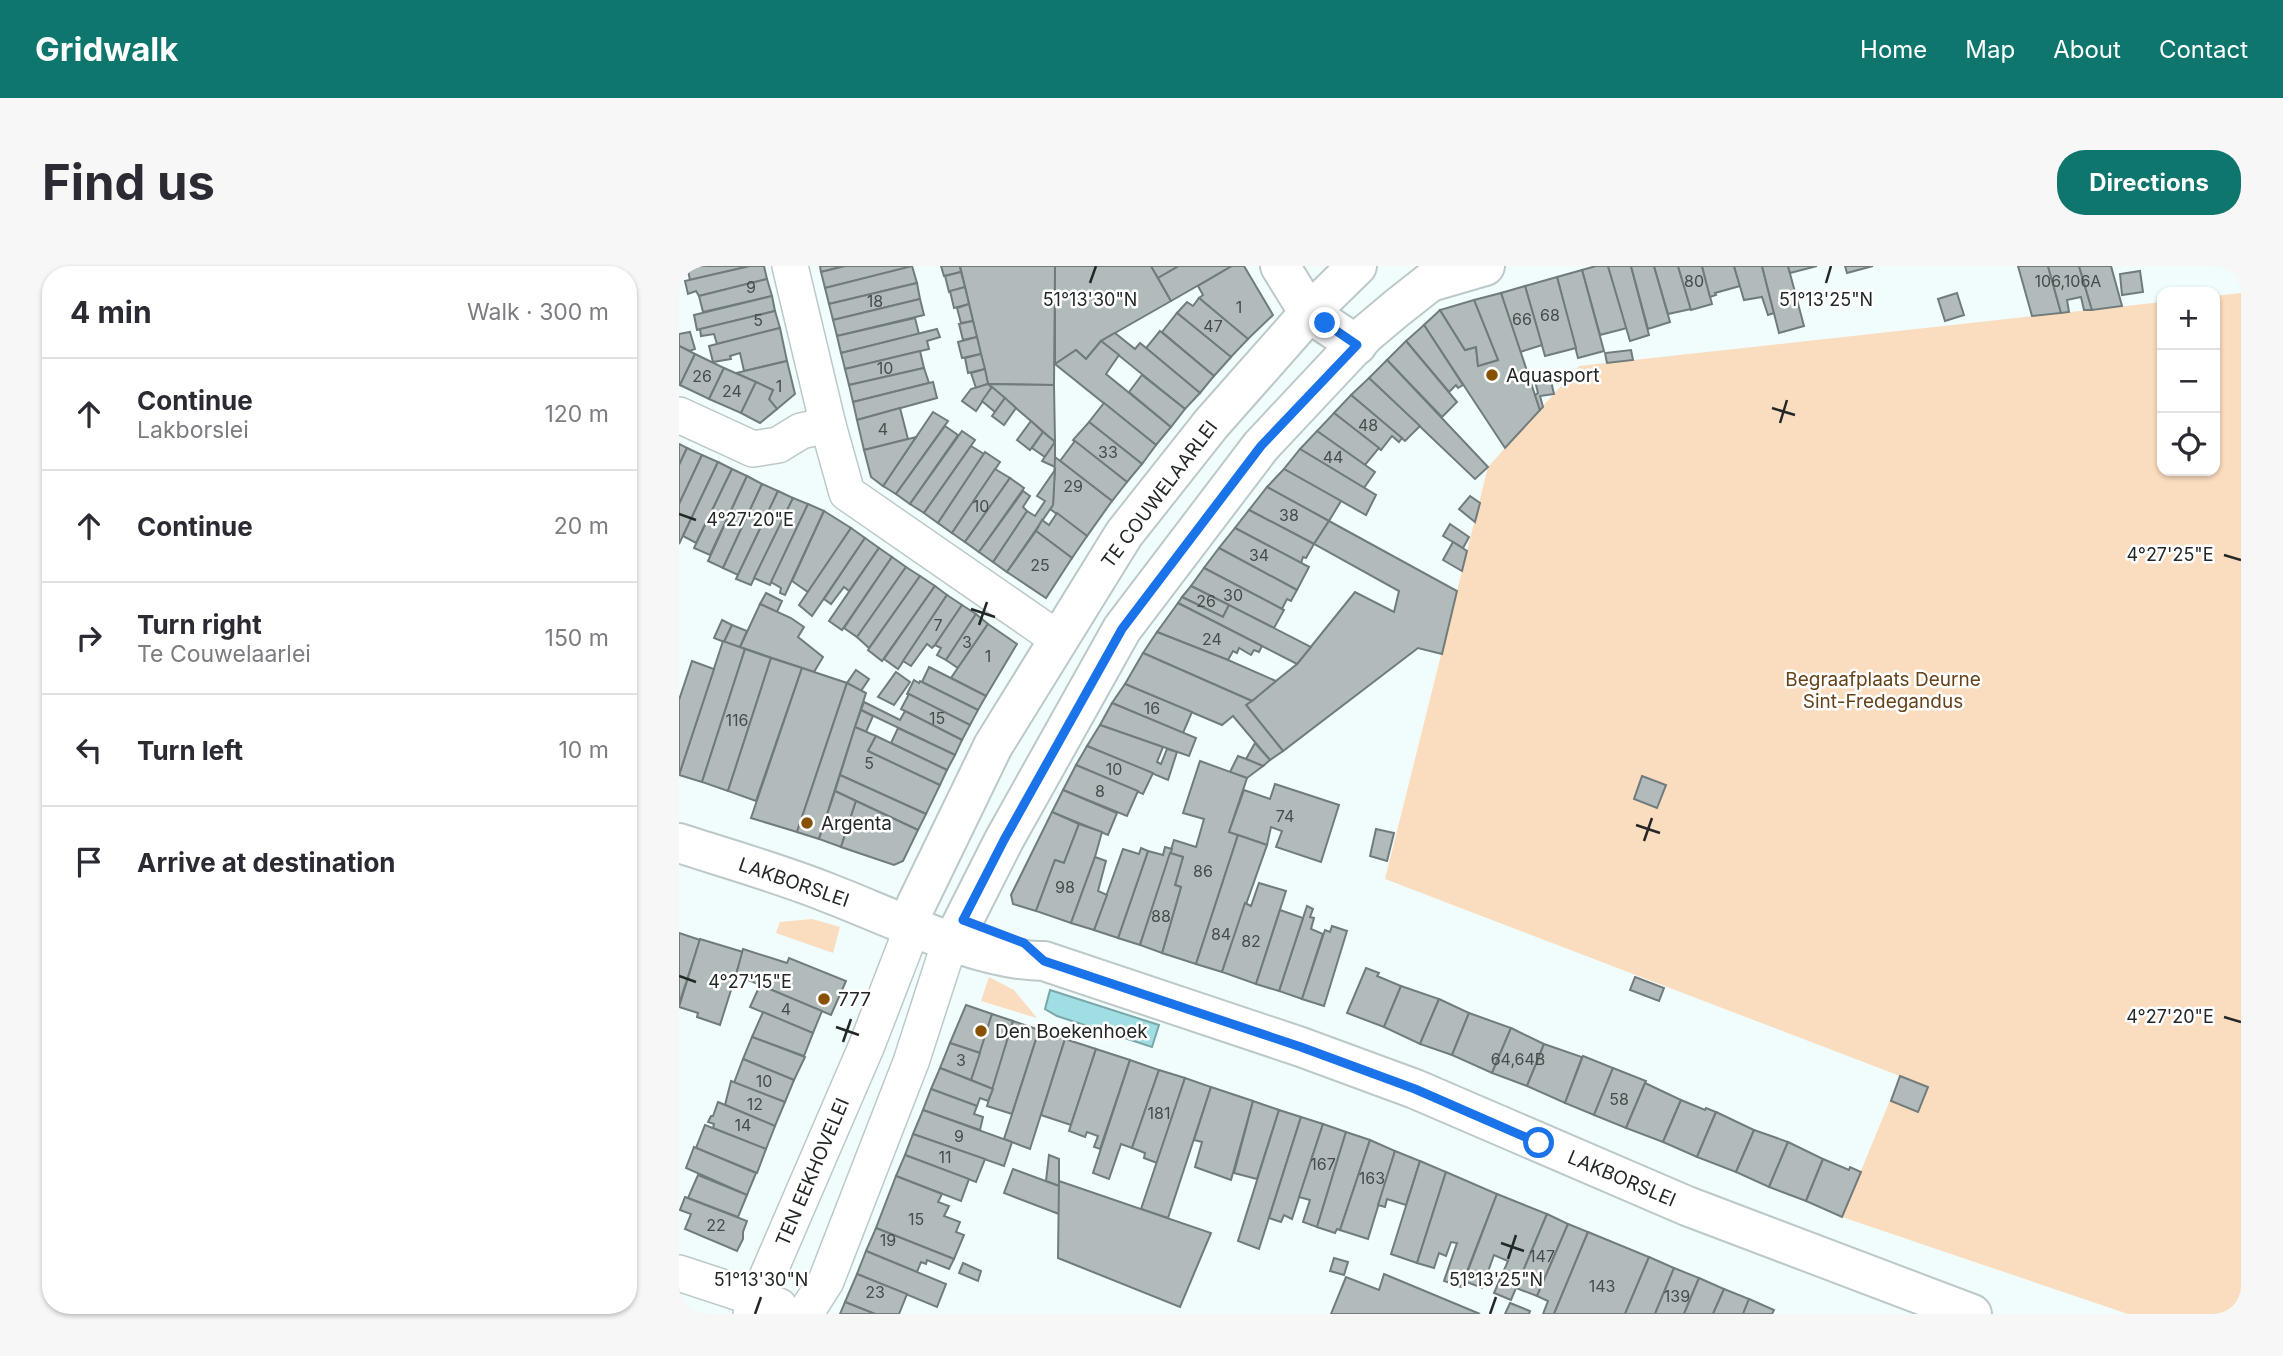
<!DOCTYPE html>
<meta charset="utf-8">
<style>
body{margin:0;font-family:Inter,sans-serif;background:#f7f7f7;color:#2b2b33}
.controls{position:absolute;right:21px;top:21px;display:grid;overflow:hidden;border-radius:14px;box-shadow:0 2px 5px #0004}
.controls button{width:63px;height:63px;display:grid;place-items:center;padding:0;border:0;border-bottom:2px solid #e1e1e2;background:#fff;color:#2b2b33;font:35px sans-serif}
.stop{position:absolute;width:21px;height:21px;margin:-16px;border:5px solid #1a73e8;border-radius:50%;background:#fff}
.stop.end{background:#1a73e8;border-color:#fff;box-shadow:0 2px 7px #0008}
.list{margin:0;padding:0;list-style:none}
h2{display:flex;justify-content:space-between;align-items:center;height:91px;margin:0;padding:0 28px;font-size:30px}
h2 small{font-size:23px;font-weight:400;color:#7c7c81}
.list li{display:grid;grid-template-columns:46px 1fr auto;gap:21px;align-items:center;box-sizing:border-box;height:112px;padding:0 28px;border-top:2px solid #e1e1e2}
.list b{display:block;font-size:26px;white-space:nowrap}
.list p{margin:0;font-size:23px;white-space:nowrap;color:#7c7c81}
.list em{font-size:23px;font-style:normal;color:#7c7c81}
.icon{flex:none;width:38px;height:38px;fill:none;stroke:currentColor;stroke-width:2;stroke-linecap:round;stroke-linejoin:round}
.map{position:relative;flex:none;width:1562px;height:1048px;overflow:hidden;border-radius:28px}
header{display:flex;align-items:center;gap:42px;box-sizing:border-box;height:98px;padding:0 35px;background:#0f766e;color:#fff}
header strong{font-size:33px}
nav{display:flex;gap:38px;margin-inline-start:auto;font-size:24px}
.intro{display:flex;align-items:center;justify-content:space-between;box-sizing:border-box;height:168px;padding:0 42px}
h1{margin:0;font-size:49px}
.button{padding:18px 32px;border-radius:28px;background:#0f766e;color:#fff;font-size:24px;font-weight:700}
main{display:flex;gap:42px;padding:0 42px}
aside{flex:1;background:#fff;border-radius:28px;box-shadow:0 2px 5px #0004}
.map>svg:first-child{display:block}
.green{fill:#fadcbe}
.water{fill:#9fdee2;stroke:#7aa7aa;stroke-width:2}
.building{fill:#b1bbbc;stroke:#717b7b;stroke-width:2}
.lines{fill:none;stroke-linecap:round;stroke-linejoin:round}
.street-casing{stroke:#bdc8c8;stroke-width:38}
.secondary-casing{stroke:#bdc8c8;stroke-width:42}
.street{stroke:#fff;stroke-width:35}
.secondary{stroke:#fff;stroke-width:38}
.route{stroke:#1a73e8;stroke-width:9}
.ticks{fill:none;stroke:#232727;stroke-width:2.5}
.poi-dot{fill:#885100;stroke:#fff;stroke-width:2.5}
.labels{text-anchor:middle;stroke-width:5;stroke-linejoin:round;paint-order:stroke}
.number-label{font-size:16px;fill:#464c4c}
.poi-label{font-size:19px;fill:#232727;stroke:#fff;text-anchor:start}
.street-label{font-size:19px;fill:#232727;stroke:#fff}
.park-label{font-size:19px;fill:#664218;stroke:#fff}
.ticks-label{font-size:18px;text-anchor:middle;fill:#232727;stroke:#fff;stroke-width:5;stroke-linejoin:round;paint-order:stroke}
</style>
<header>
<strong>Gridwalk</strong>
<nav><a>Home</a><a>Map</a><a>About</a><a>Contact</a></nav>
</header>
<div class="intro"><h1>Find us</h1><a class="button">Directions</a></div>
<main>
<aside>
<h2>4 min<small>Walk · 300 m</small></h2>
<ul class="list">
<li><svg class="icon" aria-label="ahead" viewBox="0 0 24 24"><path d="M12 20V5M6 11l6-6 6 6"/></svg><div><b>Continue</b><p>Lakborslei</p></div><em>120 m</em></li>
<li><svg class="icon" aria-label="ahead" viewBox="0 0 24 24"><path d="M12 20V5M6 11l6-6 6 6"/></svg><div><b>Continue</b></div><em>20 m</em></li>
<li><svg class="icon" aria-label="right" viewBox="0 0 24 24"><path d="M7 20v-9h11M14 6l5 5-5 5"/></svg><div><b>Turn right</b><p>Te Couwelaarlei</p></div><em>150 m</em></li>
<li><svg class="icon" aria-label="left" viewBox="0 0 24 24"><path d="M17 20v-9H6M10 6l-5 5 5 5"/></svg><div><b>Turn left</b></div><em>10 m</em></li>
<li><svg class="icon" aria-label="arrive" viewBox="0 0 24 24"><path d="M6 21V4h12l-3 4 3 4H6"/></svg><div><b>Arrive at destination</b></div></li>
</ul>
</aside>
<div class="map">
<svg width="1562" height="1048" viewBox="0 0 1562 1048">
<rect width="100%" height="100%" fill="#f1fcfd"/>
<g class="green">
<path d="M1562 27V1048H1449L1163 951 1221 810 706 613 809 201 900 100 1483 36V205H1536V30Z"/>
<path d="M133 653 161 661 154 687 97 667 101 656Z"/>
<path d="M310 711 335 724 358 752 302 735Z"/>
</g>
<path class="water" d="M371 724 480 759 473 781 378 750 366 743Z"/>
<g class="building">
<path d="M8 0H71L11 14Z"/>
<path d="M71 0H85L88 13 20 30 17 25 9 28 6 15Z"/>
<path d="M141 0H166L142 6Z"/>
<path d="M166 0H229V2L146 22 142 6Z"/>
<path d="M233 0 238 17 150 38 146 22Z"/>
<path d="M262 0H281L282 6 265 10Z"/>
<path d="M281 0H376L375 119 309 118Z"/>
<path d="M376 0H472L492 35 422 75 407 93 397 84 376 98Z"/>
<path d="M472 0H500L479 12Z"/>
<path d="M500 0H553L492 35 479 12Z"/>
<path d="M553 0H565L594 49 569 73 520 32 524 29 519 20Z"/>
<path d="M917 0H929L948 62 921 69 903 4Z"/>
<path d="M929 0H952L970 69 951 75Z"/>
<path d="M952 0H975L991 56 969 63Z"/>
<path d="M975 0H999L1012 43 989 48Z"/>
<path d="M999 0H1023L1033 38 1012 44Z"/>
<path d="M1023 0H1055L1061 20 1036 27 1037 29 1031 31Z"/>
<path d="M1055 0H1083L1095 47 1089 49 1083 31 1065 34Z"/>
<path d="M1083 0H1109L1125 60 1100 67Z"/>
<path d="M1109 0H1138L1111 7Z"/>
<path d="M1166 0H1194L1168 7Z"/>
<path d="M1339 0H1369L1382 47 1353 50Z"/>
<path d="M1369 0H1400L1413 44H1405L1402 31 1388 34 1390 46 1382 47Z"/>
<path d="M1400 0H1432L1443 40 1413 44Z"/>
<path d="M903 4 925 85 899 92 878 11Z"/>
<path d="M1461 5 1464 26 1443 29 1441 8Z"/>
<path d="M282 6 286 21 270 26 266 10Z"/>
<path d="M878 11 897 82 866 90 846 20Z"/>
<path d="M88 13 93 30 24 46 20 30Z"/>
<path d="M238 17 241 33 154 54 150 38Z"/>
<path d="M846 20 863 79 841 86 822 27Z"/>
<path d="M286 21 290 38 275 42 271 25Z"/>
<path d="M822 27 861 144 826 182 745 59 761 44 786 84 797 81 799 100 819 94 795 34Z"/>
<path d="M1278 27 1285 49 1266 55 1259 33Z"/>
<path d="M93 30 96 45 18 64 15 49Z"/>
<path d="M520 32 569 73 552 91 498 47 508 36 514 40Z"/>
<path d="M241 33 245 49 158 70 154 54Z"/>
<path d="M795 34 819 94 799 100 797 81 786 84 761 44Z"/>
<path d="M290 38 294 55 282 57 278 42Z"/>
<path d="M96 45 101 62 38 78 35 68 22 70 21 63Z"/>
<path d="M498 47 552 91 535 110 483 66Z"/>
<path d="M236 52 240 68 162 87 158 70Z"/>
<path d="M294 55 298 71 284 74 280 58Z"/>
<path d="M745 59 784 119 779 122 777 119 770 126 727 75Z"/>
<path d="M101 62 108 95 65 105 61 87 51 90 52 93 34 96 30 80Z"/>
<path d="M258 63 261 71 248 75 250 83 166 103 162 87Z"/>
<path d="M481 65 535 110 521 127 467 82Z"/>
<path d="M11 66 16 83 11 85 0 80V68Z"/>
<path d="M436 67 456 83 461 77 521 127 506 143 422 75Z"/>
<path d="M298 71 302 88 283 92 279 76Z"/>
<path d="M422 75 440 89 427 108 492 161 477 179 376 98 397 84 407 93Z"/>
<path d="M727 75 778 136 763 151 708 94Z"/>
<path d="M0 80 16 88 1 119 0 118Z"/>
<path d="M952 84 954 94 928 97 926 87Z"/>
<path d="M241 85 245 102 170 119 166 103Z"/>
<path d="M16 88 45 102 30 133 1 119Z"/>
<path d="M302 88 306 103 289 107 286 92Z"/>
<path d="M708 94 809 201 796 213 690 112Z"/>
<path d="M108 95 116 128 98 143 90 133 94 124 57 107Z"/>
<path d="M45 102 77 116 62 147 30 133Z"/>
<path d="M245 102 250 117 174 136 170 119Z"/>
<path d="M306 103 309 118 297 122 292 107Z"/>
<path d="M463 109 506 143 492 161 450 126Z"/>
<path d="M871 111 875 128 861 130 864 141 861 144 856 129 859 127 856 115Z"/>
<path d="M690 112 741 160 726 175 672 129Z"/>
<path d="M77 116 94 124 90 133 98 143 81 157 62 147Z"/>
<path d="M254 116 258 132 178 154 174 136Z"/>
<path d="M309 118 313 121 297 145 283 135 292 123Z"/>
<path d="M309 118 375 119 376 176 352 155Z"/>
<path d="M313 121 326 132 316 146 303 135Z"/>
<path d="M672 129 723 172 720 176 713 170 702 184 655 147Z"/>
<path d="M326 132 337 142 325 159 313 150Z"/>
<path d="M425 137 477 179 463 198 410 156Z"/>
<path d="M221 142 229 173 185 184 178 154Z"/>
<path d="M254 146 269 155 217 228 204 220Z"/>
<path d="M655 147 700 182 686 199 638 165Z"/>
<path d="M352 155 364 166 351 184 338 174Z"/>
<path d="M410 156 463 198 448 216 394 174Z"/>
<path d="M266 160 279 169 231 238 217 228Z"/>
<path d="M283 165 296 174 245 247 231 238Z"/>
<path d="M638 165 696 206 685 222 621 183Z"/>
<path d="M364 166 376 176 366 191 353 182Z"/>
<path d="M237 171 204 220 192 211 185 184Z"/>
<path d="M396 175 448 216 433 235 381 195Z"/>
<path d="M376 176V201L363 195Z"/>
<path d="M0 178 8 182 0 199Z"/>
<path d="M292 180 305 188 259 257 245 247Z"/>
<path d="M8 182 23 189 0 238V199Z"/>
<path d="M621 183 697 229 687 249 605 203Z"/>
<path d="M306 186 321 196 273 267 259 257Z"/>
<path d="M23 189 39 196 0 278V238Z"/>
<path d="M376 191 433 235 408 270 371 243 374 239Z"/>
<path d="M39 196 53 203 17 277 4 270Z"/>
<path d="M53 203 68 210 31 289 15 282Z"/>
<path d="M316 203 331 212 286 276 273 267Z"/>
<path d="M605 203 662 235 650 255 588 221Z"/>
<path d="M376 204 374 239 328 306 314 296 348 245 356 250 366 235 358 230Z"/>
<path d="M68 210 83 218 44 302 29 295Z"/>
<path d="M331 212 345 222 300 286 286 276Z"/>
<path d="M83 218 99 225 59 309 44 302Z"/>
<path d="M588 221 650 255 635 278 570 244Z"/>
<path d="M99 225 114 232 72 319 57 313Z"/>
<path d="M344 225 351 230 344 241 348 245 314 296 300 286Z"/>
<path d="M791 230 801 237 796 256 780 243Z"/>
<path d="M114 232 129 238 91 319 75 312Z"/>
<path d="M129 238 145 245 106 329 101 327 102 322 92 316Z"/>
<path d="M570 244 635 278 627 292 624 291 622 297 556 262Z"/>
<path d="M145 245 172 262 129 326 113 315Z"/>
<path d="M378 247 408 270 393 292 357 265 363 254 370 259Z"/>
<path d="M650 255 778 325 763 388 739 382 604 485 567 439 618 398 676 326 715 346 720 325 635 278Z"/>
<path d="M771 258 790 271 784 282 764 270Z"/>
<path d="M172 262 186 272 133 350 120 339Z"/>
<path d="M556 262 630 301 618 324 540 282Z"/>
<path d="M357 265 393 292 367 332 328 306Z"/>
<path d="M186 272 200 282 170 325 165 321 152 338 145 333Z"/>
<path d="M774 276 788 285 783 305 764 294Z"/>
<path d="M200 282 213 291 163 364 150 355Z"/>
<path d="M540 282 618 324 612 335 608 333 603 343 525 302Z"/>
<path d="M213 291 227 301 178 371 165 362Z"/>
<path d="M227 301 241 310 190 382 178 371Z"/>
<path d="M525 302 605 344 595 362 512 320Z"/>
<path d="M241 310 256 320 203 395 189 384Z"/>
<path d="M256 320 268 329 219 403 205 393Z"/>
<path d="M512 320 550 339 544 351 503 331Z"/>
<path d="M87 327 103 335 98 346 81 338Z"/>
<path d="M268 329 283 339 256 379 253 382 248 378 232 400 224 395Z"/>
<path d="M503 331 544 351 550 339 632 381 618 398 499 337Z"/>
<path d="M499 337 583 380 580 386 575 384 572 389 560 382 558 387 554 385 549 394 478 366Z"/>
<path d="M81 338 112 352 125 361 119 371 144 391 135 406 61 381Z"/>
<path d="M283 339 297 348 267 394 258 389 262 382 256 379Z"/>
<path d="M297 348 309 358 279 402 267 394Z"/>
<path d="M43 354 53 359 45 376 35 372Z"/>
<path d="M309 358 338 378 307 430 272 412Z"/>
<path d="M53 359 68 365 61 381 45 376Z"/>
<path d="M478 366 549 394 597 415 573 435 464 387Z"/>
<path d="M44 375 66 383 23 516 0 509Z"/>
<path d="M66 383 92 392 49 525 23 516Z"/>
<path d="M464 387 573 435 567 439 604 485 591 494 554 450 543 459 446 418Z"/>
<path d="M92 392 123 402 77 535 49 525Z"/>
<path d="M13 395 35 403 0 509V434Z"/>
<path d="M250 401 307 430 299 444 243 416Z"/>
<path d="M123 402 168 417 118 566 72 552Z"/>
<path d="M177 404 190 413 182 425 168 417Z"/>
<path d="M217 406 231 416 215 439 199 431Z"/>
<path d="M235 414 240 417 241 415 299 444 291 459 228 428Z"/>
<path d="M168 417 187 427 140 573 118 566Z"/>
<path d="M446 418 513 446 504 467 433 437Z"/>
<path d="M230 428 291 459 283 474 222 443Z"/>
<path d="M185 436 221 454 226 445 283 474 276 489 182 444Z"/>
<path d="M433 437 517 472 510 490 421 459Z"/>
<path d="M182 444 194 450 187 466 176 461Z"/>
<path d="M421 459 484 481 478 496 482 498 488 483 498 486 489 514 408 480Z"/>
<path d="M176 461 197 470 189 485 261 519 247 548 161 509Z"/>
<path d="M219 462 276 489 268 504 212 477Z"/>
<path d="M197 470 268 504 261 519 189 485Z"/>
<path d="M576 477 591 494 584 500 567 493Z"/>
<path d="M408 480 474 507 464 528 397 499Z"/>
<path d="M559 490 567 493 584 500 568 512 551 506Z"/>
<path d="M521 495 568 512 550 566 559 569 517 698 483 687 502 621 496 619 504 591 491 587 495 574 517 581 525 553 504 547Z"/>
<path d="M397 499 459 525 448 550 384 524Z"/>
<path d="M161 509 247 548 239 564 156 525Z"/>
<path d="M963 510 987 519 978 542 955 533Z"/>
<path d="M596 518 660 539 642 596 597 581 603 565 592 561 588 579 550 566 565 524 591 533Z"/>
<path d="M384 524 438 547 429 569 373 546Z"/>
<path d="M156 525 177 535 162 581 140 573Z"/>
<path d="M177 535 239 564 224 595 215 599 162 581Z"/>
<path d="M373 546 400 558 385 597 376 594 357 645 334 638 332 629Z"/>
<path d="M400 558 423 566 416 591 392 657 357 645 376 594 385 597Z"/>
<path d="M697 563 715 567 708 595 691 590Z"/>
<path d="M559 569 588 579 543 706 517 698Z"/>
<path d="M486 581 493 583 461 679 439 672 469 585 484 589Z"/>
<path d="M462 582 469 585 439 672 415 664 444 583 460 588Z"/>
<path d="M491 587 504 591 496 619 502 621 483 687 461 679Z"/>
<path d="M416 591 427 595 419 625 428 629 415 664 392 657Z"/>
<path d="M580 617 607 625 577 718 543 706 566 637 572 640Z"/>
<path d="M628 640 634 643 631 651 635 652 632 663 644 668 623 733 600 725Z"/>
<path d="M601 644 624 652 600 725 577 718Z"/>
<path d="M653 660 668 665 645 740 623 733 646 664 651 666Z"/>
<path d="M0 667 21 674 0 738Z"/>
<path d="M21 673 64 686 41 759 18 751 19 747 0 741Z"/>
<path d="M64 683 108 697 110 692 167 715 152 749 57 709Z"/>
<path d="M687 702 700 707 698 710 722 720 705 761 668 747Z"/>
<path d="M956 711 985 722 980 735 951 724Z"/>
<path d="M81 719 143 745 134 767 71 741Z"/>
<path d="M722 720 760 733 741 778 705 761Z"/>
<path d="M760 733 790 747 773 789 741 778Z"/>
<path d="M287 739 313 748 301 787 271 777Z"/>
<path d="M84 746 134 767 125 790 73 771Z"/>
<path d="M790 747 832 762 813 807 773 789Z"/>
<path d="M313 748 334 755 314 823 292 814Z"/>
<path d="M334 755 360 764 333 848 308 840Z"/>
<path d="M832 762 865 778 848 820 813 807Z"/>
<path d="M360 764 386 773 351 883 325 873Z"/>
<path d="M73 771 126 791 115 814 64 793Z"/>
<path d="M386 773 417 783 392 859 362 849Z"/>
<path d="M271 777 301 787 292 814 261 802Z"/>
<path d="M865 778 903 791 886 837 848 820Z"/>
<path d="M417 783 451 794 421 883 415 881 419 870 408 866 406 871 390 865Z"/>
<path d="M904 790 934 802 915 849 886 837Z"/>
<path d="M64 793 115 814 106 836 55 817Z"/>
<path d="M451 794 480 804 453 882 442 878 430 913 414 907Z"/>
<path d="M261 802 314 823 309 835 301 832 298 840 252 823Z"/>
<path d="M934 802 967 815 947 862 915 849Z"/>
<path d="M480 804 506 812 478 897 465 892 466 887 453 882Z"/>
<path d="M1221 810 1249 821 1239 846 1212 835Z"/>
<path d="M506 812 532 821 489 952 462 943Z"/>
<path d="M52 815 106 836 96 860 46 839Z"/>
<path d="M966 817 1002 834 984 876 947 862Z"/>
<path d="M532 821 574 835 552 914 516 901 523 876 515 874Z"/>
<path d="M252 823 298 840 295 848 304 851 301 864 244 844Z"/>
<path d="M1002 834 1026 844 1027 842 1037 846 1018 891 984 876Z"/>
<path d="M574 835 600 844 578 913 555 907Z"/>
<path d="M39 836 96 860 87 883 34 862 35 858 29 856 32 850H34Z"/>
<path d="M244 844 333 876 325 900 234 868Z"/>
<path d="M600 844 622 851 580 983 559 975Z"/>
<path d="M1037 846 1075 864 1057 906 1018 891Z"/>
<path d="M622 851 644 858 613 953 605 949 602 956 590 952Z"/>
<path d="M644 858 667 866 638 961 624 956 631 934 620 931Z"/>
<path d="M26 859 87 883 78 907 17 882Z"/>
<path d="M1075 864 1109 876 1090 921 1057 906Z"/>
<path d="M667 866 691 874 661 964 658 963 656 967 638 961Z"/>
<path d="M234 868 306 893 297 916 226 889Z"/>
<path d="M691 874 716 885 689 973 661 964Z"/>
<path d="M1109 876 1144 893 1127 935 1090 921Z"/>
<path d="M15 881 77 907 68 929 7 902Z"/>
<path d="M716 885 741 895 727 939 708 933 706 941 699 939Z"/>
<path d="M226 889 290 913 282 935 217 910Z"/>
<path d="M370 889 380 893V920L367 915Z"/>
<path d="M1144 893 1170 904 1171 901 1182 906 1163 951 1127 935Z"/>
<path d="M741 895 767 906 738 997 712 988Z"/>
<path d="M334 903 380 920V948L325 927Z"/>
<path d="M767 906 818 928 782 1021 765 1015 778 977 772 976 767 990 760 987 755 1002 738 997Z"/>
<path d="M19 909 68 929 59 951 9 932Z"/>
<path d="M217 910 263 928 259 936 270 940 265 950 281 956 277 966 285 969 275 993 197 962Z"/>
<path d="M380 915 532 967 501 1041 379 992Z"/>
<path d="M818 928 868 948 832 1034 815 1027 829 995 815 989 803 1022 785 1015Z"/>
<path d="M6 931 68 955 64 966V973L58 985 6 963 12 948 1 944Z"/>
<path d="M868 948 889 958 858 1030 837 1022Z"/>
<path d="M889 958 909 966 875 1048H864L869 1035 858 1030Z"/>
<path d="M197 962 275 993 270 1003 248 994 247 998 242 996 238 1006 187 985Z"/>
<path d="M909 966 970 991 946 1048H875Z"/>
<path d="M187 985 267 1018 258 1041 178 1008Z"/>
<path d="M970 991 995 1002 976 1048H946Z"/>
<path d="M655 992 669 996 665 1009 651 1005Z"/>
<path d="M284 997 302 1005 299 1015 280 1007Z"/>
<path d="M995 1002 1020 1012 1005 1048H976Z"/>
<path d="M178 1008 228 1028 220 1048H196L166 1036Z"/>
<path d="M705 1008 801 1048H652L667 1011 700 1024Z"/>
<path d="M1020 1012 1045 1023 1034 1048H1005Z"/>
<path d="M1045 1023 1070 1033 1064 1048H1034Z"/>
<path d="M1070 1033 1095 1044 1093 1048H1064Z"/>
<path d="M166 1036 196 1048H161Z"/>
<path d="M831 1037 851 1045 850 1048H826Z"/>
</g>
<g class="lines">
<defs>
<g id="street">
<path d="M111 0 149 159 168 227 379 373"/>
<path d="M0 149 74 183 99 179 122 165 149 159"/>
<path d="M0 1007 100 1040"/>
<path d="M72 1048 188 779 227 678 229 659"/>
<path d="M126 1048 147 1015 232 796 266 691 274 675"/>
</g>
<g id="secondary">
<path d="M601 0 630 47 678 79"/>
<path d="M0 577C49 593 99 607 147 626 210 650 299 695 365 695L622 781 736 823 1008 940 1293 1048"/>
<path d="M229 659 237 639 314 480 445 268 532 158 630 47 678 0"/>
<path d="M274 675 325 574 443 363 582 180 687 68 718 42 751 16 806 0"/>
</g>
</defs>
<use href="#street" class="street-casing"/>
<use href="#secondary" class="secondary-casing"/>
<use href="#street" class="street"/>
<use href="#secondary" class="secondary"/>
</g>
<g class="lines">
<path class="route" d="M646 57 678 79 582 180 443 363 325 574 284 654 345 677 365 695 622 781 736 823 860 877"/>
</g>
<path class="ticks" d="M411 17 417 0M1147 17 1152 0M1093 142 1116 149M1101 157 1108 134M0 248 17 254M1545 289 1562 294M292 343 316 351M300 359 308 336M957 559 981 567M965 575 973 552M0 710 17 716M1545 751 1562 756M157 761 180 769M164 776 172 753M822 977 845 985M829 993 837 969M76 1048 82 1031M811 1048 817 1031"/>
<g class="poi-dot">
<circle cx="813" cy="109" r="7"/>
<circle cx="128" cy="557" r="7"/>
<circle cx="145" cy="733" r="7"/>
<circle cx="302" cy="765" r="7"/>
</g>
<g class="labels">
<g class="number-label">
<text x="1015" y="21">80</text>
<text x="1389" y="21">106,106A</text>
<text x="72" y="27">9</text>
<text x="196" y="41">18</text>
<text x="560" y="47">1</text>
<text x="871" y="55">68</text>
<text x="843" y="59">66</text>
<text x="79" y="60">5</text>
<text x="534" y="66">47</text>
<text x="206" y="108">10</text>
<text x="23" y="116">26</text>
<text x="100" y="126">1</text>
<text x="53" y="131">24</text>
<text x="689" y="165">48</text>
<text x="204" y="169">4</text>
<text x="429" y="192">33</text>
<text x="654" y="197">44</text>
<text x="394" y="226">29</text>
<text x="302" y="246">10</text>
<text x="610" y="255">38</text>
<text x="580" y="295">34</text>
<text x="361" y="305">25</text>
<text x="554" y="335">30</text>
<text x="527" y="341">26</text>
<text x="259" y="365">7</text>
<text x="533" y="379">24</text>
<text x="288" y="382">3</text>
<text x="309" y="396">1</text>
<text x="473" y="448">16</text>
<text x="258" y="458">15</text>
<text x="58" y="460">116</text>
<text x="190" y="503">5</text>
<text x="435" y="509">10</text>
<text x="421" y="531">8</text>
<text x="606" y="556">74</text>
<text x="524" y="611">86</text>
<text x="386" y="627">98</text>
<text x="482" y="656">88</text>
<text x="542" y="674">84</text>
<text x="572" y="681">82</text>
<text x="107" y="749">4</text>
<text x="839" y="799">64,64B</text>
<text x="282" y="800">3</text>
<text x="85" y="821">10</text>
<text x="940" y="839">58</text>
<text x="76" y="844">12</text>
<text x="480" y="853">181</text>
<text x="64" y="865">14</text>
<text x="280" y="876">9</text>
<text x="266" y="897">11</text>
<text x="644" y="904">167</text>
<text x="693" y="918">163</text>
<text x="237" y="959">15</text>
<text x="37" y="965">22</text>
<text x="209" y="980">19</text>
<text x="863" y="996">147</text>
<text x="923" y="1026">143</text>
<text x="196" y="1032">23</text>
<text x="998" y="1036">139</text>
</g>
<g class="poi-label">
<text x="827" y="116">Aquasport</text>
<text x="142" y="564">Argenta</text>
<text x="159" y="740">777</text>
<text x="316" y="772">Den Boekenhoek</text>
</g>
<g class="street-label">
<text transform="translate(480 228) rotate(-53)" y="7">TE COUWELAARLEI</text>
<text transform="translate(115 616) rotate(19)" y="7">LAKBORSLEI</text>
<text transform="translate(133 906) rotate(-67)" y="7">TEN EEKHOVELEI</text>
<text transform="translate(943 912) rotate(23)" y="7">LAKBORSLEI</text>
</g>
<g class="park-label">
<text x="1204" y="420">Begraafplaats Deurne<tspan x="1204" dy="22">Sint-Fredegandus</tspan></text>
</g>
</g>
<g class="ticks-label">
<text x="411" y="40">51°13'30"N</text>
<text x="1147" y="40">51°13'25"N</text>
<text x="71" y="260">4°27'20"E</text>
<text x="1491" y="295">4°27'25"E</text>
<text x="71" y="722">4°27'15"E</text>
<text x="1491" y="757">4°27'20"E</text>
<text x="82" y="1020">51°13'30"N</text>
<text x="817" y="1020">51°13'25"N</text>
</g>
</svg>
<div class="controls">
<button>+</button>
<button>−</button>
<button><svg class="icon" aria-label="locate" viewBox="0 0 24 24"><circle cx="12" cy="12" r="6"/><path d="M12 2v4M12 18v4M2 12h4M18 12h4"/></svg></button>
</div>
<div class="stop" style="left:860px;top:877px"></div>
<div class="stop end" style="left:646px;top:57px"></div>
</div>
</main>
